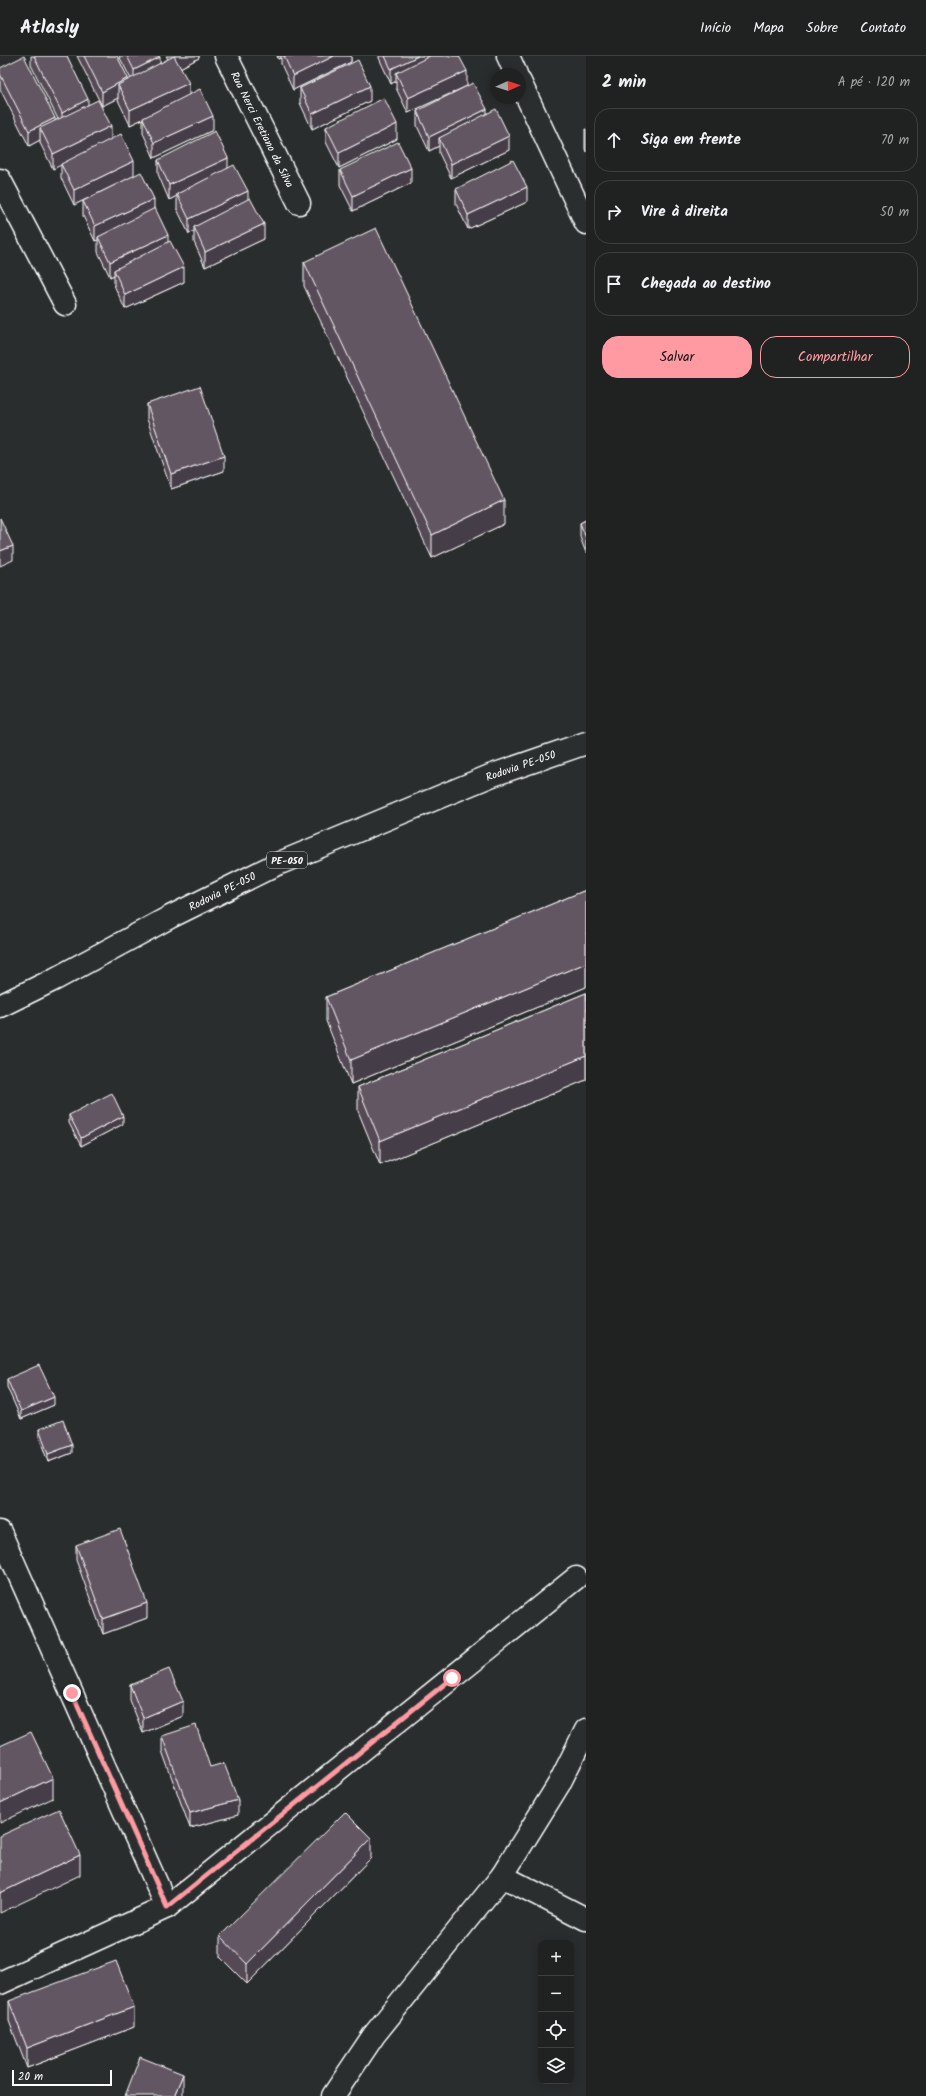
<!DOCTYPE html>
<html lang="pt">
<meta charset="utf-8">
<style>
body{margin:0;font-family:Kalam,sans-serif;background:#282a2a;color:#f1f3f6}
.controls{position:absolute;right:12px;bottom:12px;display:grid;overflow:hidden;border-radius:8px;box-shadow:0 2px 10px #0003}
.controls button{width:36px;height:36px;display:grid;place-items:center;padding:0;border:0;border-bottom:1px solid #3d3f40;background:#202222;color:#f1f3f6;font:20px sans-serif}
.compass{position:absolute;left:490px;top:12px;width:36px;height:36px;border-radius:50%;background:#202222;box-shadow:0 2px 10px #0003;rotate:87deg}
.scale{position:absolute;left:12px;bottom:10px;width:100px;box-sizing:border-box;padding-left:4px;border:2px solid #fff;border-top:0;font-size:11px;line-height:14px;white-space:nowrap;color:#fff;-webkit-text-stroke:3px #2a2d2e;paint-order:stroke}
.stop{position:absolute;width:12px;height:12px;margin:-9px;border:3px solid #ff9aa2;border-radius:50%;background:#fff}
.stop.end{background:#ff9aa2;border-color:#fff;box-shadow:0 1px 4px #0008}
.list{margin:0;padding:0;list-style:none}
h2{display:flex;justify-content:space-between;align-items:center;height:52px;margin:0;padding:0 16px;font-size:17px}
h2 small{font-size:13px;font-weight:400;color:#a2a4a5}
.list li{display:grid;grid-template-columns:26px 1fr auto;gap:12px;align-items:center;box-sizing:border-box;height:64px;margin:0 8px 8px;padding:0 8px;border:1px solid #3d3f40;border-radius:16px}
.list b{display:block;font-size:15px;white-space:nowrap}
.list em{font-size:13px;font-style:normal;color:#a2a4a5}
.actions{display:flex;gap:8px;padding:12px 16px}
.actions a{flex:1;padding:9px 0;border:1px solid #ff9aa2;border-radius:16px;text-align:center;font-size:14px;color:#ff9aa2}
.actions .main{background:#ff9aa2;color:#111}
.icon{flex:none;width:22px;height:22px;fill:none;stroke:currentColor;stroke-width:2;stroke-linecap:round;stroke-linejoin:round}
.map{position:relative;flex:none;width:586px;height:2040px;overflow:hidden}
header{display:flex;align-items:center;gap:24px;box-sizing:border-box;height:56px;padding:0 20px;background:#202222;border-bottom:1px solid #3d3f40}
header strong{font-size:19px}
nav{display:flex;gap:22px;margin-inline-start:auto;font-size:14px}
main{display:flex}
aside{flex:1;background:#202222}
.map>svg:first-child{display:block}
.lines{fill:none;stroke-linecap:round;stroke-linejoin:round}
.minor-casing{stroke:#fff;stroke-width:25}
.major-casing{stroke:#fff;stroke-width:25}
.minor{stroke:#2a2d2e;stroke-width:22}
.major{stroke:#2a2d2e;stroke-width:22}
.wall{fill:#554a56;stroke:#fff}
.shaded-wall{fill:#453c46;stroke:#fff}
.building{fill:#635664;stroke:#fff}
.route{stroke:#ff9aa2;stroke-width:5}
.labels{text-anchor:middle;stroke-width:3;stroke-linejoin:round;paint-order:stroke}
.shield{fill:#2a2d2e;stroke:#bfc0c0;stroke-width:1}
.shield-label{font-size:10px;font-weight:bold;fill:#fff}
.street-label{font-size:11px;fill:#fff;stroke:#2a2d2e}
</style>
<header>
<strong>Atlasly</strong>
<nav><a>Início</a><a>Mapa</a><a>Sobre</a><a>Contato</a></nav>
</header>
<main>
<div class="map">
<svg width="586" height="2040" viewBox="0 0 586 2040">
<rect width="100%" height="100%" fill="#2a2d2e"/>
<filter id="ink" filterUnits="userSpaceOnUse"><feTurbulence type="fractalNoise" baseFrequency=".025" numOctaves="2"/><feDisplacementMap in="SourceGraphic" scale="8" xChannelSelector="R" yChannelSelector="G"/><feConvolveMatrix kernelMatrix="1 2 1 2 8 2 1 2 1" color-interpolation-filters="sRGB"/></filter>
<g filter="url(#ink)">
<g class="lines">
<defs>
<g id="minor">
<path id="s1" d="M226 0 299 147"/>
<path d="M508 0 516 18"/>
<path d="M520 26 586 167"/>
<path d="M0 124 65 248"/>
<path d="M0 1476 167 1851"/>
<path d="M502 1820 586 1863"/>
<path d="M0 1927 167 1851 576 1522"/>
<path d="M333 2040 374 1979 502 1820 559 1728 586 1674"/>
</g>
<g id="major">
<path id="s2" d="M0 950 55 923 170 861 275 809 490 720 586 687"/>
</g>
</defs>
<use href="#minor" class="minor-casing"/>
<use href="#major" class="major-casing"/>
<use href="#minor" class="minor"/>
<use href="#major" class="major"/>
</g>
<g class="wall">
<path d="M31 0H67L88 49 154 153 168 186 184 226 125 253 114 229V219L110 221 98 196V184L95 185 83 160V145L116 128 74 149 61 122V108L53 113 40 87V84L29 90 0 33V12L55 65 58 63 31 9Z"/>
<path d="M77 0H117L128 24 131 23 119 0H159L160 8 168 3 166 0H199V2L180 12 189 39 213 74 154 102 143 77V63L130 69 118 44V42L102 50Z"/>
<path d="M277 0H351V6L293 34 281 8V2L278 3Z"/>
<path d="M379 0H459L467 30 408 57 396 32V25L391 28 379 2Z"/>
<path d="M300 32 370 45 312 73 300 47Z"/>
<path d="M417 55 487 58 509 94 451 122 439 97V90L429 95 417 70Z"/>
<path d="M326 71 397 83 339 112 326 86Z"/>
<path d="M585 73H586V96L585 93Z"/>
<path d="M158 104 228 112 248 144 264 183 205 211 194 186V175L189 178 177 153V140L169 144 158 118Z"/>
<path d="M340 114 411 127 353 155 340 129Z"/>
<path d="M456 133 527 146 468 173 456 148Z"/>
<path d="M304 206 504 468 432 502 304 230Z"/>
<path d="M147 348 224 415 171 433 147 363Z"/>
<path d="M586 464V497L580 481V467Z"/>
<path d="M586 834V931L351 1028 326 965V941Z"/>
<path d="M586 937V1024L380 1109 358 1055V1031Z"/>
<path d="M69 1059 123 1068 81 1090 69 1067Z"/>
<path d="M7 1323 54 1349 21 1363 7 1331Z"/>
<path d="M39 1373 72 1397 48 1406 39 1381Z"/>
<path d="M76 1489 147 1562 103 1578 76 1504Z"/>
<path d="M130 1629 183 1660 143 1677 130 1644Z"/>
<path d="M162 1680 210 1711 238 1759 190 1772 162 1695Z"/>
<path d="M371 1802 247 1928 220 1901V1880Z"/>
<path d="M9 1945 134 1971 27 2012 9 1965Z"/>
</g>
<g class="shaded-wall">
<path d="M174 0H199V2L174 15Z"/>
<path d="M278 0H281V2L278 3Z"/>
<path d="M334 0H351V6L293 34V20Z"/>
<path d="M418 0H449L396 17V25L391 28V13Z"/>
<path d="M160 1V16L134 29V14Z"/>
<path d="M467 15V30L408 57V42Z"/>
<path d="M128 22V37L118 29V42L102 50V36Z"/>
<path d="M189 27V41L130 69V54Z"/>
<path d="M370 30V45L312 73V58Z"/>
<path d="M88 43V58L62 71V57Z"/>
<path d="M487 53V68L439 82V90L429 95V81Z"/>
<path d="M213 60V74L154 102V87Z"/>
<path d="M55 62V77L40 72V84L29 90V75Z"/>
<path d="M397 68V83L339 112V97Z"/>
<path d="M111 70V84L53 113V98Z"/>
<path d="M509 80V94L451 122V108Z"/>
<path d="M228 102V116L177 138V140L169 144V129Z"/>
<path d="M134 105V120L74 149V134Z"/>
<path d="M411 112V127L353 155V140Z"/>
<path d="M527 131V146L468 173V159Z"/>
<path d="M248 135V150L194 171V175L189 178V163Z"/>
<path d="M154 143V158L98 181V184L95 185V170Z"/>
<path d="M264 168V183L205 211V196Z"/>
<path d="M168 179V194L114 214V219L110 221V206Z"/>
<path d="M184 211V226L125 253V239Z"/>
<path d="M224 400V415L171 433V418Z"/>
<path d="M504 444V468L432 502V479Z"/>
<path d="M13 490V504L0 510V495Z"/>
<path d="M586 907V931L351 1028V1004Z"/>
<path d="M586 1000V1024L380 1109V1085Z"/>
<path d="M123 1060V1068L81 1090V1082Z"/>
<path d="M54 1341V1349L21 1363V1355Z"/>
<path d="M72 1389V1397L48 1406V1398Z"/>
<path d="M147 1547V1562L103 1578V1563Z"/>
<path d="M183 1645V1660L143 1677V1662Z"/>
<path d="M53 1722V1742L0 1767V1747Z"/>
<path d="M238 1744V1759L190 1772V1757Z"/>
<path d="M371 1782V1802L247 1928V1908Z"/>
<path d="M80 1799V1819L0 1857V1837Z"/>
<path d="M134 1951V1971L27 2012V1992Z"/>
<path d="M183 2018V2038L182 2040H174Z"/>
</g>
<g class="building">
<path d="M24 0 55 62 29 75 0 18V12Z"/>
<path d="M34 0H67L88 43 62 57Z"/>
<path d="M84 0H117L128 22 102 36Z"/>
<path d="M127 0H159L160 1 134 14Z"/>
<path d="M174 0 189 27 130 54 118 29Z"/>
<path d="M284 0H334L293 20Z"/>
<path d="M385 0H418L391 13Z"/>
<path d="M430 0H459L467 15 408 42 396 17Z"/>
<path d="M358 4 370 30 312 58 300 32Z"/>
<path d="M473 27 487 53 429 81 417 55Z"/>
<path d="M200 33 213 60 154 87 143 62Z"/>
<path d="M384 42 397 68 339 97 326 71Z"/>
<path d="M98 44 111 70 53 98 40 72Z"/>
<path d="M496 53 509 80 451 108 439 82Z"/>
<path d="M215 75 228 102 169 129 158 104Z"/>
<path d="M121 78 134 105 74 134 61 108Z"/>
<path d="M398 86 411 112 353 140 340 114Z"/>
<path d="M513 104 527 131 468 159 456 133Z"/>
<path d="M234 109 248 135 189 163 177 138Z"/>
<path d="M141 116 154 143 95 170 83 145Z"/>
<path d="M250 142 264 168 205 196 194 171Z"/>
<path d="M155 152 168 179 110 206 98 181Z"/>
<path d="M376 172 504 444 432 479 304 206Z"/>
<path d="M170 185 184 211 125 239 114 214Z"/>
<path d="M200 330 224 400 171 418 147 348Z"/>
<path d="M0 462 13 490 0 495Z"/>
<path d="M586 464V482L580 467Z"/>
<path d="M586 834V907L351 1004 326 941Z"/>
<path d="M586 937V1000L380 1085 358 1031Z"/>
<path d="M112 1037 123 1060 81 1082 69 1059Z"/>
<path d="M39 1309 54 1341 21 1355 7 1323Z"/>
<path d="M63 1364 72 1389 48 1398 39 1373Z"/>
<path d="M120 1473 147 1547 103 1563 76 1489Z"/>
<path d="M169 1613 183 1645 143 1662 130 1629Z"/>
<path d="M196 1669 210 1711 224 1707 238 1744 190 1757 162 1680Z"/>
<path d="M31 1676 53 1722 0 1747V1690Z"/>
<path d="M59 1753 80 1799 0 1837V1780Z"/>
<path d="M345 1756 371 1782 247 1908 220 1880Z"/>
<path d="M116 1905 134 1951 27 1992 9 1945Z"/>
<path d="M140 2001 183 2018 174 2040H125Z"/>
</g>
</g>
<g class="lines" filter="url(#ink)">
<path class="route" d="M72 1637 167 1851 452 1622"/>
</g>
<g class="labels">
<rect class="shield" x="267" y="796" width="40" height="16" rx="3"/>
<g class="shield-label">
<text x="287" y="808">PE-050</text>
</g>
<g class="street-label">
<text dy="4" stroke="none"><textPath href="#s1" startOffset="82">Rua Nerci Eretiano da Silva</textPath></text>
<text dy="4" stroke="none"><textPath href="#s2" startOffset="574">Rodovia PE-050</textPath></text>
<text dy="4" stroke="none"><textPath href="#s2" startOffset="250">Rodovia PE-050</textPath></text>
</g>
</g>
</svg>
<div class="controls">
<button>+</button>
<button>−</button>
<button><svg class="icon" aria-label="locate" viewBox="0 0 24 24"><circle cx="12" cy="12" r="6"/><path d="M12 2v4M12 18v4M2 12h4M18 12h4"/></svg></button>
<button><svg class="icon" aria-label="layers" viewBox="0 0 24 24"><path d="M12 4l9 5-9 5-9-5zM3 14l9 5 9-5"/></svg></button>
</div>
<svg class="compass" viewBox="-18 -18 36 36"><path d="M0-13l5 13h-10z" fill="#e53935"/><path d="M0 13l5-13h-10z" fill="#a2a4a5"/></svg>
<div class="scale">20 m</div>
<div class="stop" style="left:452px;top:1622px"></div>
<div class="stop end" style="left:72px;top:1637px"></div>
</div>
<aside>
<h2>2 min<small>A pé · 120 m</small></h2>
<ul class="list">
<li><svg class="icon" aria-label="ahead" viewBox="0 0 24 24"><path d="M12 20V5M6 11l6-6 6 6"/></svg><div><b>Siga em frente</b></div><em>70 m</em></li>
<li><svg class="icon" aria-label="right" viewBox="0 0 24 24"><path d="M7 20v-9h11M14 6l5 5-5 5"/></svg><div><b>Vire à direita</b></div><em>50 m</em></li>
<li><svg class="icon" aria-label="arrive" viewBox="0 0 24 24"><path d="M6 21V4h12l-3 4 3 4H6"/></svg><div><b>Chegada ao destino</b></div></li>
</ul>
<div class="actions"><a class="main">Salvar</a><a>Compartilhar</a></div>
</aside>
</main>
